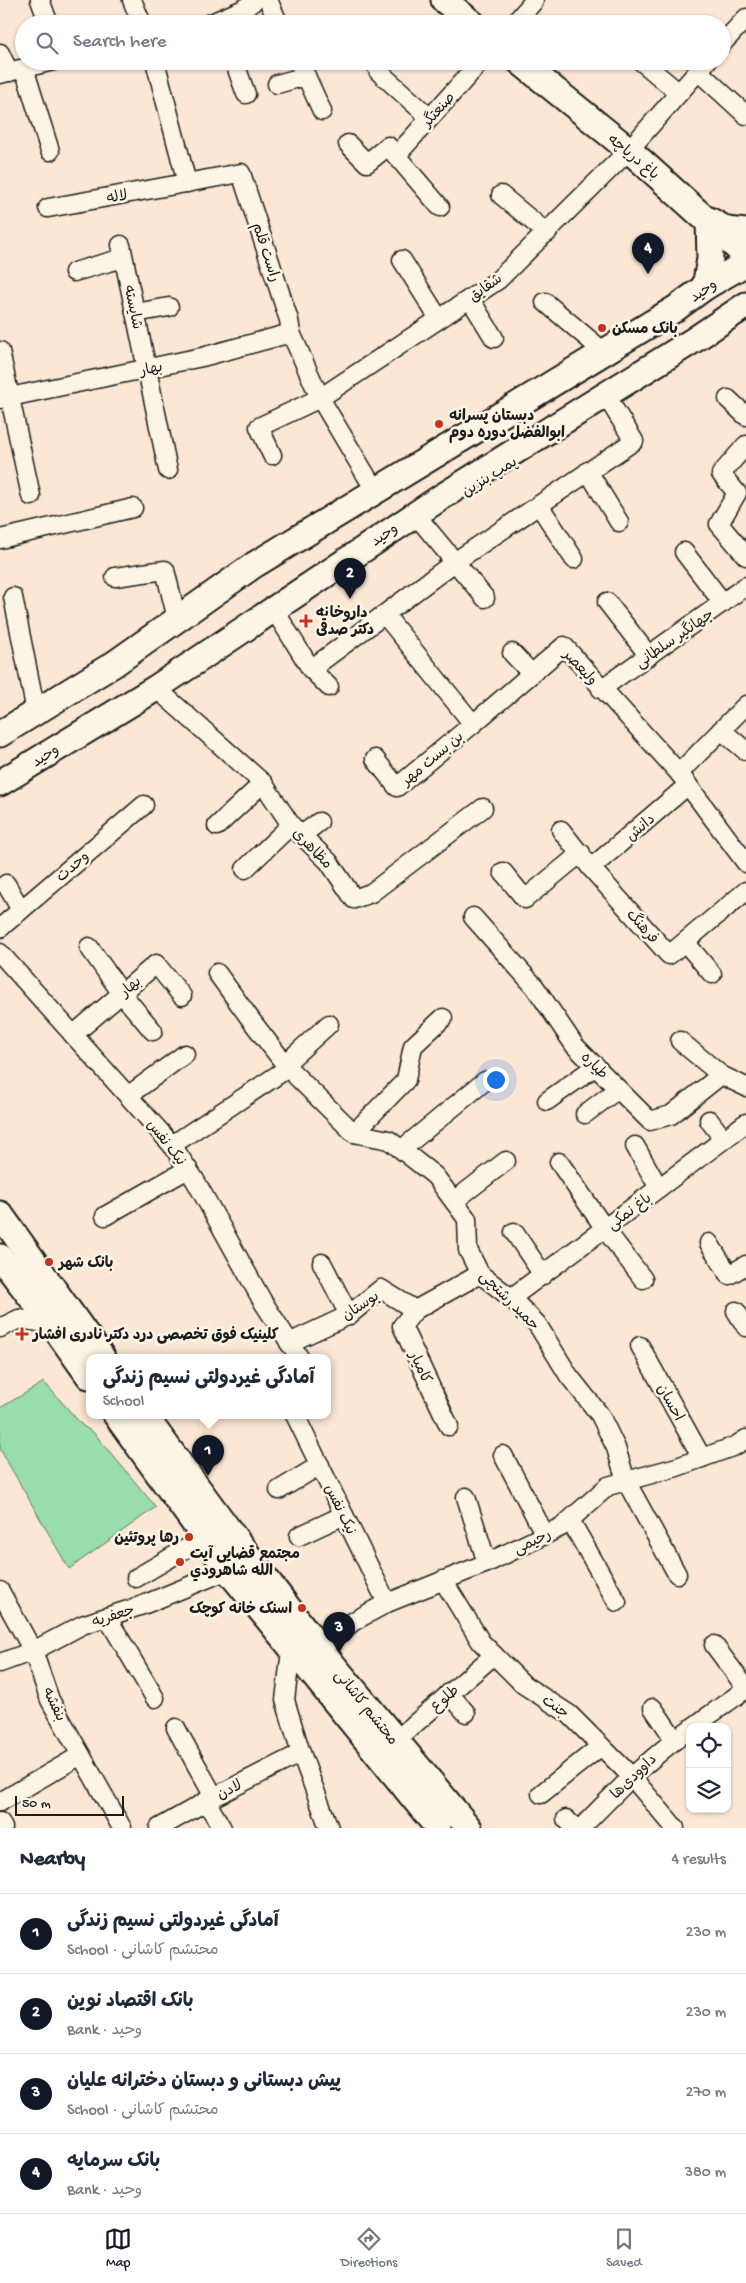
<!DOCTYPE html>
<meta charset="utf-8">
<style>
body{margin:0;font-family:"Gochi Hand","Playpen Sans Arabic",sans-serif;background:#f6f6f7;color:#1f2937}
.controls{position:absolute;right:15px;bottom:15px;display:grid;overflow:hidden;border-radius:10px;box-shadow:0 1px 4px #0004}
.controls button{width:45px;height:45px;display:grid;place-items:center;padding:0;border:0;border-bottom:1px solid #e0e1e3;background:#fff;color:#1f2937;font:25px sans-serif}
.scale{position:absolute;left:15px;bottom:12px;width:109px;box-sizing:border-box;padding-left:5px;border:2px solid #1c1c1c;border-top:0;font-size:14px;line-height:18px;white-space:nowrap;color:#1c1c1c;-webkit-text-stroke:4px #fcf5e5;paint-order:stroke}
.you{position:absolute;left:495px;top:1079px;width:18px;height:18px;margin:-12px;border:4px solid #fff;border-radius:50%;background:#1a73e8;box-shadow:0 0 0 8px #1a73e833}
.badge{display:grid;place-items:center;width:32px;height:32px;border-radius:50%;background:#111827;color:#fff;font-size:16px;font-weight:700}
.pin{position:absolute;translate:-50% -41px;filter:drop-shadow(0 1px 2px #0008)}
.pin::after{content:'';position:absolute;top:26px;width:18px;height:15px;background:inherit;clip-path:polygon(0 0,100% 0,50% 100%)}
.popup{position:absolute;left:86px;top:1354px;width:245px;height:65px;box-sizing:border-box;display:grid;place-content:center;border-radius:10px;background:#fff;filter:drop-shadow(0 1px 4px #0005);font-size:16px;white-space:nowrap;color:#747a83}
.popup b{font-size:19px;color:#1f2937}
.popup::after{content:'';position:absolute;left:50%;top:100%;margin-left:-10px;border:10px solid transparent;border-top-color:#fff}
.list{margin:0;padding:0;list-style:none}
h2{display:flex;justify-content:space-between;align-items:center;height:65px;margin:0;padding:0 20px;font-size:21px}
h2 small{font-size:16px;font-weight:400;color:#747a83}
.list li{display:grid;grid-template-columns:32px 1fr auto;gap:15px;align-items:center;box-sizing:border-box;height:80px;padding:0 20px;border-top:1px solid #e0e1e3}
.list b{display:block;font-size:19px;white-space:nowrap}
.list p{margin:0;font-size:16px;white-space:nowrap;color:#747a83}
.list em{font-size:16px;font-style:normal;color:#747a83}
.icon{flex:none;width:28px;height:28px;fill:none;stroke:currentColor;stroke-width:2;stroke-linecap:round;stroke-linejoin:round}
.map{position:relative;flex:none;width:746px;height:1828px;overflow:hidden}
.search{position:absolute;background:#fff;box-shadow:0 1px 4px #0004;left:15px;right:15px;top:15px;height:55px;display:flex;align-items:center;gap:12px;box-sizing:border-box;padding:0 18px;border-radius:28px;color:#747a83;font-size:19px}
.sheet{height:385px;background:#fff}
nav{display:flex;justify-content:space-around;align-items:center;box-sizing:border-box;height:70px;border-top:1px solid #e0e1e3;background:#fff;font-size:14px;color:#747a83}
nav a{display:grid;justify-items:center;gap:2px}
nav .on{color:#111827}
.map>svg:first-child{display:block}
.green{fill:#98ddaa;stroke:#5a7c63}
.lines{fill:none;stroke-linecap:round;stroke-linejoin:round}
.street-casing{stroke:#1c1c1c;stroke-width:21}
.secondary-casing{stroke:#1c1c1c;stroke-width:29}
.street{stroke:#fcf5e5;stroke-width:18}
.secondary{stroke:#fcf5e5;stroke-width:25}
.poi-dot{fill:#c8321e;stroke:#fcf5e5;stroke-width:2}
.labels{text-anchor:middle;stroke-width:5;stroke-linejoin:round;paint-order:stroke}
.street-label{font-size:15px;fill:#1c1c1c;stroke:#fcf5e5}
.poi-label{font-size:15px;font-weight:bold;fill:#1c1c1c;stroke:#fcf5e5;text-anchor:start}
</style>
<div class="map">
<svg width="746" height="1828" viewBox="0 0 746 1828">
<rect width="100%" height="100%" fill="#fce7d4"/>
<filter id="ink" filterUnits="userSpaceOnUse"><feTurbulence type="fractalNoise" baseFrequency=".02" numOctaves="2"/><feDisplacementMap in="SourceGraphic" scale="10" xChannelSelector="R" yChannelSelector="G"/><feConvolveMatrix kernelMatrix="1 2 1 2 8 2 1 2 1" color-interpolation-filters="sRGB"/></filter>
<g filter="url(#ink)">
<path class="green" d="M44 1382 83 1426 94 1433 156 1507 69 1569 0 1449V1408Z"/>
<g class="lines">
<defs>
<g id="street">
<path d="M40 0 49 24"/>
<path d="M132 0 142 24"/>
<path d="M268 0 279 24"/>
<path d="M209 24 244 9 255 0"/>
<path d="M514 24 534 1"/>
<path d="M722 44 746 18"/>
<path d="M0 53 9 72"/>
<path d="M155 61 187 183"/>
<path d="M234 61 246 94"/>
<path d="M641 61 679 93"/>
<path d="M24 68 50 151"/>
<path d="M378 71 430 118"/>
<path d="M698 71 746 115"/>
<path d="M0 74 53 61"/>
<path d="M306 76 322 111"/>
<path d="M277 84 306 76 298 61"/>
<path d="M348 144 367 163 388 146 440 207"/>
<path d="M396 156 481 61"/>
<path d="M501 195 547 233"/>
<path d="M48 208 241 173 289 320 291 333 320 398 376 492"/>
<path d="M121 245 168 470"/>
<path d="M402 260 439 319"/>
<path d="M74 272 123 258"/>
<path d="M470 299 494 338"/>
<path d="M545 302 604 352"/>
<path d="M135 313 169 307"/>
<path d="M0 351 31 496"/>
<path d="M0 399 202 357 291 333"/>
<path d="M728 399 746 416"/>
<path d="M746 445 721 474 737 493 719 524 746 556"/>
<path d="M272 455 259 427 320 398 498 280 629 150 707 61"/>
<path d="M588 471 619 522"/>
<path d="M539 505 574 559"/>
<path d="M415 514 485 598"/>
<path d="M0 539 133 508"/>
<path d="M684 552 723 603"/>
<path d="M115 577 165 570 177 619"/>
<path d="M13 597 36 712"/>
<path d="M607 602 649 656"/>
<path d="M273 608 311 669 329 687"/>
<path d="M385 615 473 724 564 646 679 773 746 863"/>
<path d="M512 653 532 674"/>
<path d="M311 669 456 561 634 441 605 394"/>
<path d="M156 688 263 783 291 825 329 862 354 899 371 893 483 808"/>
<path d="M601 689 746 586"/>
<path d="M721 730 746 751"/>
<path d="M375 759 397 787 473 724"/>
<path d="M679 773 746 705"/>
<path d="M217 826 263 783"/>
<path d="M561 830 591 868 669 955 746 891"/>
<path d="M303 834 319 822"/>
<path d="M591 868 688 785"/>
<path d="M245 869 291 825"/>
<path d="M503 872 525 899 581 853"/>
<path d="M6 884 21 910"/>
<path d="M473 917 535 987 575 1046 650 1121 671 1115 721 1075 746 1087"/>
<path d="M0 928 144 805"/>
<path d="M685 942 712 974"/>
<path d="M89 947 122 994 153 1031"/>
<path d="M0 953 172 1145 195 1180 263 1302 299 1357"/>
<path d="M217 973 254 1024 288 1068 354 1133 389 1140 435 1176 467 1219 468 1250 480 1274 511 1298 537 1324 569 1376 600 1415 616 1448 626 1481 677 1574"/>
<path d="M73 1035 156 964 182 996"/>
<path d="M680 1041 721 1075"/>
<path d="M285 1064 329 1024"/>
<path d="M129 1095 185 1054"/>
<path d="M547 1101 596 1066"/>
<path d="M585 1114 618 1089"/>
<path d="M709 1120 724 1140"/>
<path d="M354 1133 406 1080 413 1046 443 1018"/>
<path d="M172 1145 288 1068"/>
<path d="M635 1146 659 1188"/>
<path d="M402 1149 485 1081"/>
<path d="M559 1162 605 1229 643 1279"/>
<path d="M454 1201 506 1161"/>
<path d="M105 1216 188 1169"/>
<path d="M514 1232 543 1275"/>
<path d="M709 1243 729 1275 746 1265"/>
<path d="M322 1263 349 1315"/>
<path d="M511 1298 746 1123"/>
<path d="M415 1310 402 1326 449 1426"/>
<path d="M736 1311 746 1327"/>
<path d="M19 1319 52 1324"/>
<path d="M0 1328 19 1319"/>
<path d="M289 1343 349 1315 381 1289 415 1310 480 1274"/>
<path d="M640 1346 702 1458"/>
<path d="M295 1415 387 1603"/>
<path d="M503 1455 545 1535"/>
<path d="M279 1490 320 1465"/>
<path d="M466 1497 487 1563"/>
<path d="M570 1520 617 1602"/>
<path d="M299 1536 344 1515"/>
<path d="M136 1578 204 1538"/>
<path d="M443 1580 481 1642 524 1685 569 1714 631 1776 675 1828"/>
<path d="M0 1591 33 1651 50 1700 122 1828"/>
<path d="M107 1617 155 1698"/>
<path d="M714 1645 746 1688"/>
<path d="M291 1650 285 1700 301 1753 329 1828"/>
<path d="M310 1656 354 1621 387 1603 487 1563 563 1526 608 1486 677 1467 735 1446 746 1439"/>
<path d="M0 1663 33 1651 82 1625 143 1605 228 1570 236 1563"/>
<path d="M449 1693 466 1713"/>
<path d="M653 1708 675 1740"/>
<path d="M693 1727 746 1689"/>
<path d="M176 1728 214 1797"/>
<path d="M395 1741 494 1655"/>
<path d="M541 1794 601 1746"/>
<path d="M206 1801 222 1828"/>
<path d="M0 1802 81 1755"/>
<path d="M566 1819 575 1828"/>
<path d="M0 1822 3 1828"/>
<path d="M159 1828 214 1797 301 1753"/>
<path d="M581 1828C616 1792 649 1758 690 1729"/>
</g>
<g id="secondary">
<path d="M444 0 473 24"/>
<path d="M519 61 629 150 746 256"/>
<path d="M705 287 710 259 709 220 727 230 746 232"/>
<path d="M0 734 114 664 254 565 675 309 705 287 746 263"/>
<path d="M0 783 156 688 443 496 694 340 746 305"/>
<path d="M0 1214 102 1357"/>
<path d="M0 1257 52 1324 89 1376"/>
<path d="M116 1415 228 1570 438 1828"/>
<path d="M144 1415 231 1533 319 1648 469 1828"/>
</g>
</defs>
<use href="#street" class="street-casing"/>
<use href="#secondary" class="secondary-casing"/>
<use href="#street" class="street"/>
<use href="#secondary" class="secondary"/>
</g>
</g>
<g class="poi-dot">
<circle cx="602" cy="328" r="5"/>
<circle cx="439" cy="424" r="5"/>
<path d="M303.5 613.5h5v5h5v5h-5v5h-5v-5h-5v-5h5z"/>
<circle cx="49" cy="1262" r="5"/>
<path d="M19.5 1326.5h5v5h5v5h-5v5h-5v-5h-5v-5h5z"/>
<circle cx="189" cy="1537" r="5"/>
<circle cx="180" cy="1562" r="5"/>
<circle cx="302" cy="1608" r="5"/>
</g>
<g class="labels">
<g class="street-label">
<text transform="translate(438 109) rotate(-48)" y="5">صنعتگر</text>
<text transform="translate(634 156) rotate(40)" y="5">باغ دریاچه</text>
<text transform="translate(117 196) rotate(-10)" y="5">لاله</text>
<text transform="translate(267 252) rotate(72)" y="5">راست قلم</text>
<text transform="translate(485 287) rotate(-36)" y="5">شقایق</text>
<text transform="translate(703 290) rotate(-34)" y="5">وحید</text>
<text transform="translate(134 307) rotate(78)" y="5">شایسته</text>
<text transform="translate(151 368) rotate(-12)" y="5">بهار</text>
<text transform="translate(489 476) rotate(-32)" y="5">پمپ بنزین</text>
<text transform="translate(384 534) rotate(-34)" y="5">وحید</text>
<text transform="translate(674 638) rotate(-35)" y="5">جهانگیر سلطانی</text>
<text transform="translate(581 667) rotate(47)" y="5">ولیعصر</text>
<text transform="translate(45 755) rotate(-32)" y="5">وحید</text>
<text transform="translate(432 758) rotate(-40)" y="5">بن بست مهر</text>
<text transform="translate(640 827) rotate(-41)" y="5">دانش</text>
<text transform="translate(313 848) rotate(46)" y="5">مظاهری</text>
<text transform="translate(72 866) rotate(-41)" y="5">وحدت</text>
<text transform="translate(643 926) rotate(48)" y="5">فرهنگ</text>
<text transform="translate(130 986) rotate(-41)" y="5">بهار</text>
<text transform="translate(595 1065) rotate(45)" y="5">طیاره</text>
<text transform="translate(167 1142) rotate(52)" y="5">نیک نفس</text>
<text transform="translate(629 1211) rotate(-37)" y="5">باغ نمکی</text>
<text transform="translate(510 1300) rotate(45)" y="5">حمید رشتچی</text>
<text transform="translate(360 1305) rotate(-34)" y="5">بوستان</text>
<text transform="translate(421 1367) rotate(65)" y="5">کامیار</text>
<text transform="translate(671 1402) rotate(61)" y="5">احسان</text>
<text transform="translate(341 1509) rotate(64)" y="5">نیک نفس</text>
<text transform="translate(532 1541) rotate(-26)" y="5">رحیمی</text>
<text transform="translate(113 1615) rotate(-18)" y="5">جعفریه</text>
<text transform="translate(444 1698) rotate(-41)" y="5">طلوع</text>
<text transform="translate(55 1704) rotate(65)" y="5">بنفشه</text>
<text transform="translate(556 1706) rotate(35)" y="5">جنت</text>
<text transform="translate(367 1707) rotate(51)" y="5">محتشم کاشانی</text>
<text transform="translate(633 1776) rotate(-44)" y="5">داوودی‌ها</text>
<text transform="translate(229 1789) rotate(-27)" y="5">لادن</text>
</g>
<g class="poi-label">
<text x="612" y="333">بانک مسکن</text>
<text x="449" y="420">دبستان پسرانه<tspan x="449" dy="17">ابوالفضل دوره دوم</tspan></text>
<text x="316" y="617">داروخانه<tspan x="316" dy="17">دکتر صدقی</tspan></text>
<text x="59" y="1267">بانک شهر</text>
<text x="33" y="1339">کلینیک فوق تخصصی درد دکتر نادری افشار</text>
<text x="179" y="1542" text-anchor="end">رها پروتئین</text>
<text x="190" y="1558">مجتمع قضایی آیت<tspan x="190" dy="17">الله شاهرودي</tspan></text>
<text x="292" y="1613" text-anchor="end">اسنک خانه کوچک</text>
</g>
</g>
</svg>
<div class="controls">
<button><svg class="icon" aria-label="locate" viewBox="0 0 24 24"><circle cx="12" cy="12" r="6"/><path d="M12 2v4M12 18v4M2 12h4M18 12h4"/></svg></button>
<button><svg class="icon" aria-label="layers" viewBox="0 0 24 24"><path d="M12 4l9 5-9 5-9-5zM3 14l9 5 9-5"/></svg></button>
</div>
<div class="scale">50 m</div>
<div class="you"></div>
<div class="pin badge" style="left:208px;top:1476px">1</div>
<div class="popup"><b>آمادگی غیردولتی نسیم زندگی</b>School</div>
<div class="pin badge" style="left:350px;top:599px">2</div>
<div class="pin badge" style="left:339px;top:1653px">3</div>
<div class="pin badge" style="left:648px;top:274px">4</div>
<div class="search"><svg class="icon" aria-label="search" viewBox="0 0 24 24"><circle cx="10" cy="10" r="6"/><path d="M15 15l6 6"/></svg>Search here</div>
</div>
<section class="sheet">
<h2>Nearby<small>4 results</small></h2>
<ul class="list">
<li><span class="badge">1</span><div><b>آمادگی غیردولتی نسیم زندگی</b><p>School · محتشم کاشانی</p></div><em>230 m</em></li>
<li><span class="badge">2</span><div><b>بانک اقتصاد نوین</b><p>Bank · وحید</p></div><em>230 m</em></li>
<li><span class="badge">3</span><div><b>پیش دبستانی و دبستان دخترانه علیان</b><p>School · محتشم کاشانی</p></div><em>270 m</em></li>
<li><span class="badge">4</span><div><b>بانک سرمایه</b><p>Bank · وحید</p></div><em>380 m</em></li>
</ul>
</section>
<nav>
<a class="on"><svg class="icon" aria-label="map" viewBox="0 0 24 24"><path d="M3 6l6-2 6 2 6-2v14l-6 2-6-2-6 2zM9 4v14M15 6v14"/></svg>Map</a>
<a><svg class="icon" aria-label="directions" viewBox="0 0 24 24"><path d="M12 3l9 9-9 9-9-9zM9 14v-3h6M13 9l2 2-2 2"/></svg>Directions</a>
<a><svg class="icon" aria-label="saved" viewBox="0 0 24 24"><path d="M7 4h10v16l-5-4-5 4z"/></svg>Saved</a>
</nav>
